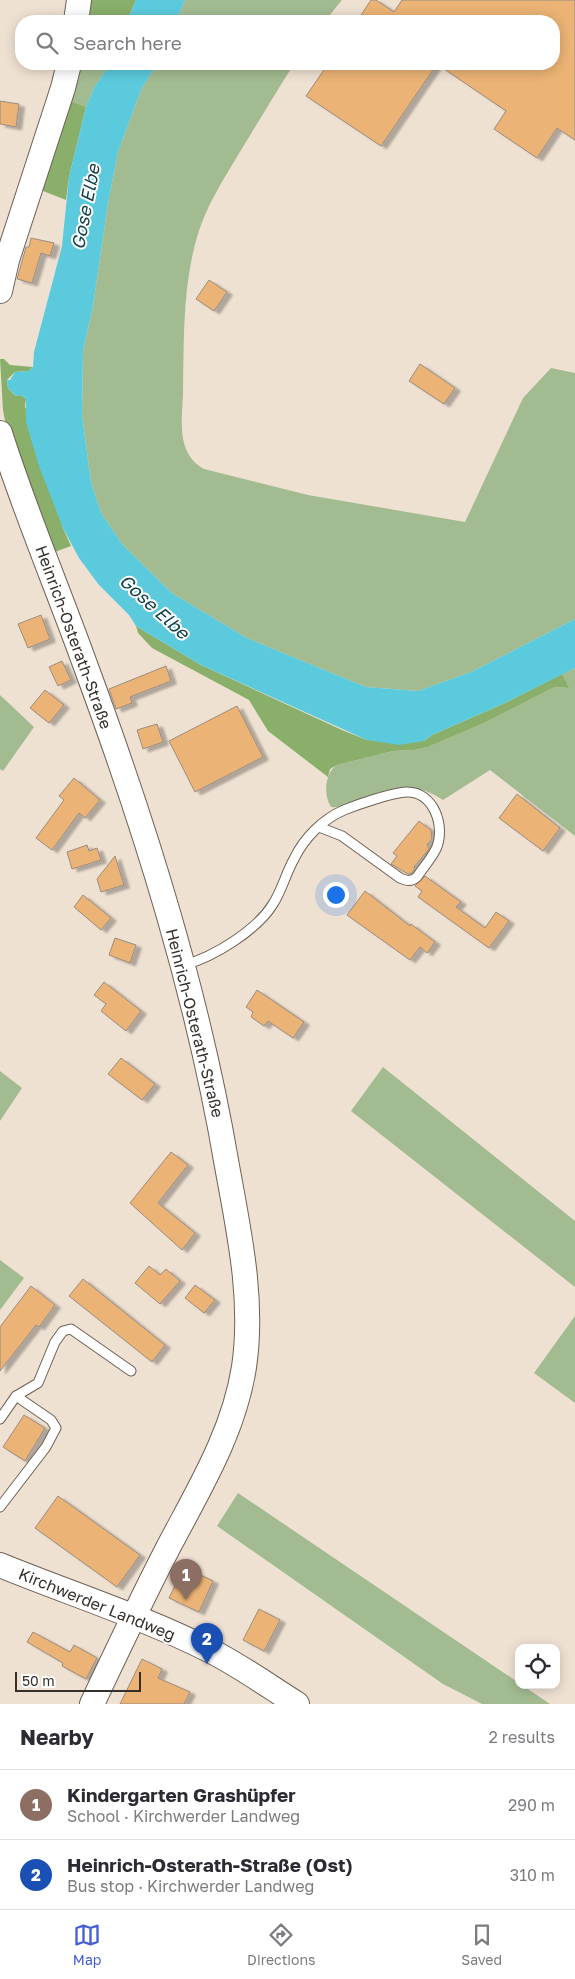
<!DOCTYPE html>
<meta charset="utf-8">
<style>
body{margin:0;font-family:"Golos Text",sans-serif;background:#f7f7f7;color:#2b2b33}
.controls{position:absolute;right:15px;bottom:15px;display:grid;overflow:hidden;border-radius:10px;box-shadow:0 2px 12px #0003}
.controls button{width:45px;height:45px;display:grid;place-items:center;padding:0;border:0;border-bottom:1px solid #e1e1e2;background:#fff;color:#2b2b33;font:25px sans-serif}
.scale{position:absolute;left:15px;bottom:12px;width:126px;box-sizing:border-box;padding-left:5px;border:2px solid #35302a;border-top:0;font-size:14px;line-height:18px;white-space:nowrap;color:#35302a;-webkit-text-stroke:4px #fff;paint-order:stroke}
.you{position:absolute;left:335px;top:894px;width:18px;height:18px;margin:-12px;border:4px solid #fff;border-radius:50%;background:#1a73e8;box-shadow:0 0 0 8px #1a73e833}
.badge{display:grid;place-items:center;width:32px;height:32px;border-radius:50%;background:#455ed1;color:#fff;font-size:16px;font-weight:700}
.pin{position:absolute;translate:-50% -41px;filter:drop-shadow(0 1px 2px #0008)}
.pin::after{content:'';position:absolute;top:26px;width:18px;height:15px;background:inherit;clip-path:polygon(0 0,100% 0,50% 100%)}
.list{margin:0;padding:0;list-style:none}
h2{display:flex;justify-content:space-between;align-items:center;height:65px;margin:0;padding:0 20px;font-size:21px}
h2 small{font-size:16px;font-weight:400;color:#7c7c81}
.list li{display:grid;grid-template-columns:32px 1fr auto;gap:15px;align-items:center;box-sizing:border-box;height:70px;padding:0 20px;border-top:1px solid #e1e1e2}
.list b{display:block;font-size:19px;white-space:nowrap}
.list p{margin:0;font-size:16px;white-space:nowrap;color:#7c7c81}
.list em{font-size:16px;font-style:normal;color:#7c7c81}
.icon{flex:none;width:28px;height:28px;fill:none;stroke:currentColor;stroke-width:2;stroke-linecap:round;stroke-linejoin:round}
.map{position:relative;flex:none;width:575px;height:1704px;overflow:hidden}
.search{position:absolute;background:#fff;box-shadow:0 2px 12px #0003;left:15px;right:15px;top:15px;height:55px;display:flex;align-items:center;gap:12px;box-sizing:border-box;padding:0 18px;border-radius:20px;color:#7c7c81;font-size:19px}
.sheet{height:205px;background:#fff}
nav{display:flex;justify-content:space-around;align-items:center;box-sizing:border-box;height:70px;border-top:1px solid #e1e1e2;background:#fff;font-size:14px;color:#7c7c81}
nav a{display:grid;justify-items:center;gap:2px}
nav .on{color:#455ed1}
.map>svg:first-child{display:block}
.green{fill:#a2bb91}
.forest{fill:#89af6b}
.water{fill:#5ccadd}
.building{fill:#ebb374;stroke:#9a8d80;filter:url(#shadow)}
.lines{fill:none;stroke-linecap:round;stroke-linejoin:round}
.service-casing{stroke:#6d6154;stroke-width:11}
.tertiary-casing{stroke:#6d6154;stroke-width:26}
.service{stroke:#fff;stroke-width:9}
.tertiary{stroke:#fff;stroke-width:24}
.labels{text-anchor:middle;stroke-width:4;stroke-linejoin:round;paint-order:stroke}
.street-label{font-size:16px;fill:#35302a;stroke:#fff}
.water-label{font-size:18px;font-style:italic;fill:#10424a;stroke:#fff}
</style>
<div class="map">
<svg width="575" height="1704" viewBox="0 0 575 1704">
<defs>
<filter id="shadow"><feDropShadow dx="5.5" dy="3" stdDeviation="1" flood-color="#0004"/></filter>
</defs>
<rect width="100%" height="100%" fill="#efe1d2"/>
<g class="green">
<path d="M185 0H342L325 21H176Z"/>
<path d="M75 64H110L94 88 86 107 71 101Z"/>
<path d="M157 64H294C275 94 257 124 238 155 225 177 210 200 201 225 182 278 184 338 183 394 182 421 176 453 204 469L308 495 465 522 523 398 551 368 575 373V619L471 672 418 691 366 687 247 638 172 593 123 545 101 513 91 482 82 415 83 351 93 306 108 203 118 152 141 90Z"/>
<path d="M575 668V836L490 770 443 800C412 779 389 789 357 800 348 804 340 808 331 807 323 795 325 772 337 765L393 751 414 750 428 747 484 723 555 687 568 688 562 674Z"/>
<path d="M0 695 34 727 3 771 0 769Z"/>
<path d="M383 1067 575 1221V1287L351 1111Z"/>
<path d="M0 1071 22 1088 0 1121Z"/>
<path d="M0 1260 24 1278 0 1310Z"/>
<path d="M575 1316V1403L534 1373Z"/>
<path d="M238 1493 519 1683V1685H522L550 1704H482L443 1684 217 1526Z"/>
</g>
<g class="forest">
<path d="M86 0H136L127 21H82Z"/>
<path d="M71 101 86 107 69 177 66 200 38 189Z"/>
<path d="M0 359H4L10 365 33 367 29 371 15 372 7 380 8 388 16 396 21 395 26 399 25 406 63 528 71 546 52 553 6 426 3 410Z"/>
<path d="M136 626 201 665 342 730 367 740 424 741 432 735 505 703 562 674 569 688 555 687 484 723 428 747 414 750 393 751 337 765 330 769 328 777 268 731 249 700 152 648 138 633Z"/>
</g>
<g class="water">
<path d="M136 0H185L176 21H127Z"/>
<path d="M110 64H157L141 90 118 152 108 203 93 306 83 351 82 415 91 482 101 513 123 545 172 593 247 638 366 687 418 691 471 672 575 619V668L505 703 432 735 424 741 399 745 367 740 201 665 136 626 129 615 99 585 79 558 63 528 39 466 26 422V399L21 395 16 396 8 388 7 380H10L15 372 29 371 33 367 34 352 62 246 69 177 86 107 94 88Z"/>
</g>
<g class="building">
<path d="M371 0H376L394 12 402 0H575V140L557 128 537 158 494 129 506 111 437 64 381 146 306 96 328 64H554V21H357Z"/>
<path d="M0 101 19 104 16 127 0 124Z"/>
<path d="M31 238 54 243 50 256 41 253 32 283 17 279 26 247H29Z"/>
<path d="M209 280 227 292 214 311 196 299Z"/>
<path d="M420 364 455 388 444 404 409 381Z"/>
<path d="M41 615 50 639 28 648 18 624Z"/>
<path d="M62 661 71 680 58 686 49 667Z"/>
<path d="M166 666 171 681 130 697 132 703 116 709 109 689Z"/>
<path d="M45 690 64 705 49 723 30 708Z"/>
<path d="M237 706 263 757 195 792 169 741Z"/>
<path d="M157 724 163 742 143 749 137 730Z"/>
<path d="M74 778 100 800 85 818 79 813 52 850 36 838 64 800 59 796Z"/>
<path d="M517 794 560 828 543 851 499 818Z"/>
<path d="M419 821 431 830 432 839 427 845 429 849 414 867 415 868 412 873 408 874 391 864 397 856 393 853Z"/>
<path d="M87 845 89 851 97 848 101 860 72 869 67 852Z"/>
<path d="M115 856 124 885 101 892 97 879Z"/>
<path d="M425 876 461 902 456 907 485 928 496 912 509 921 489 948 418 897 422 891 415 886Z"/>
<path d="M365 891 410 926 411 924 435 942 427 953 420 947 410 960 347 915Z"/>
<path d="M83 895 111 918 101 930 74 907Z"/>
<path d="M115 938 136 945 130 963 109 955Z"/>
<path d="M104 982 141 1011 126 1031 101 1011 106 1004 94 995Z"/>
<path d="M257 990 304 1022 293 1038 268 1021 264 1026 251 1017 253 1012 246 1007Z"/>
<path d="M121 1058 155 1084 142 1100 108 1074Z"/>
<path d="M171 1152 188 1165 158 1203 195 1233 182 1250 130 1203Z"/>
<path d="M149 1266 160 1275 166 1269 180 1281 160 1304 135 1283Z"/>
<path d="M83 1279 165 1345 152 1362 69 1296Z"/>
<path d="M195 1285 215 1300 204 1313 185 1298Z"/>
<path d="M31 1286 55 1305 39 1327 36 1325 0 1371V1327Z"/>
<path d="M24 1415 45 1428 25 1461 3 1447Z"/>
<path d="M58 1496 140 1555 117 1587 35 1528Z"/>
<path d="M184 1567 213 1581 199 1612 169 1598Z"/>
<path d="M259 1609 280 1620 264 1651 243 1640Z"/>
<path d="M33 1632 70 1652 74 1645 97 1658 86 1679 62 1666 63 1663 27 1642Z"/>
<path d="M142 1659 162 1669 158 1678 190 1692 184 1704H120Z"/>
</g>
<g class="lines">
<defs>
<g id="service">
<path d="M184 965C214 957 257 930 273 904 282 890 286 873 294 859 304 838 323 819 344 810 359 804 391 793 406 792 434 791 446 827 436 849 431 859 423 868 417 877 411 882 407 881 400 878L342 836 319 827"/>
<path d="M0 1419 16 1396 38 1383 55 1342 63 1331 71 1329 131 1371"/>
<path d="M0 1507 46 1447 56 1428 51 1420 16 1396"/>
</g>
<g id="tertiary">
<path d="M76 21 79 0"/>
<path d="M0 291 7 260 63 88 69 64"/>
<path d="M0 433C25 512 58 589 86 667 146 829 198 995 227 1166 239 1232 254 1300 244 1367 234 1432 199 1489 169 1546 142 1598 117 1651 92 1704"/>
<path d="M0 1565C71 1594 144 1617 213 1652 242 1667 270 1687 297 1704"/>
</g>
</defs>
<use href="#service" class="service-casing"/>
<use href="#tertiary" class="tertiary-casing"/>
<use href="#service" class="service"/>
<use href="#tertiary" class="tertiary"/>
</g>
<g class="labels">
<g class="street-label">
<text transform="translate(74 637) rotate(70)" y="6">Heinrich-Osterath-Straße</text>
<text transform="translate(195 1023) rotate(76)" y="6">Heinrich-Osterath-Straße</text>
<text transform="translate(97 1604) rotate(22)" y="6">Kirchwerder Landweg</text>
</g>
<g class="water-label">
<text transform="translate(86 207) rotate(-79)" y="6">Gose Elbe</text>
<text transform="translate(154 607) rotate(42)" y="6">Gose Elbe</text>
</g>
</g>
</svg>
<div class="controls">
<button><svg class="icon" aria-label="locate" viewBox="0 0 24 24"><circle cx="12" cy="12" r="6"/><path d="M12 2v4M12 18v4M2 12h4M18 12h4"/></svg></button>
</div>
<div class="scale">50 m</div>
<div class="you"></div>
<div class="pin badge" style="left:186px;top:1600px;background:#8d6e63">1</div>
<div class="pin badge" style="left:207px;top:1664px;background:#1a4fb4">2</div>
<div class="search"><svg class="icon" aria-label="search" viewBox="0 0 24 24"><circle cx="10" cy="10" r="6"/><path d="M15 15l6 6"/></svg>Search here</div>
</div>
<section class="sheet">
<h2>Nearby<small>2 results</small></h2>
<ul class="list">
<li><span class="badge" style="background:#8d6e63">1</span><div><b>Kindergarten Grashüpfer</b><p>School · Kirchwerder Landweg</p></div><em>290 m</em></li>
<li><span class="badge" style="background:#1a4fb4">2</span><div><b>Heinrich-Osterath-Straße (Ost)</b><p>Bus stop · Kirchwerder Landweg</p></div><em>310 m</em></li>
</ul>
</section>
<nav>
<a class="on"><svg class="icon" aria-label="map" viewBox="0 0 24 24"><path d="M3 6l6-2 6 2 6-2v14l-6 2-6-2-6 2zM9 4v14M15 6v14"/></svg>Map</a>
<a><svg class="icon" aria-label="directions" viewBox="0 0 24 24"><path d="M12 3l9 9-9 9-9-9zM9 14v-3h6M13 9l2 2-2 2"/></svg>Directions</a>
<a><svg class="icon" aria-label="saved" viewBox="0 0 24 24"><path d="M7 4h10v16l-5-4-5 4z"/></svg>Saved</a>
</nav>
